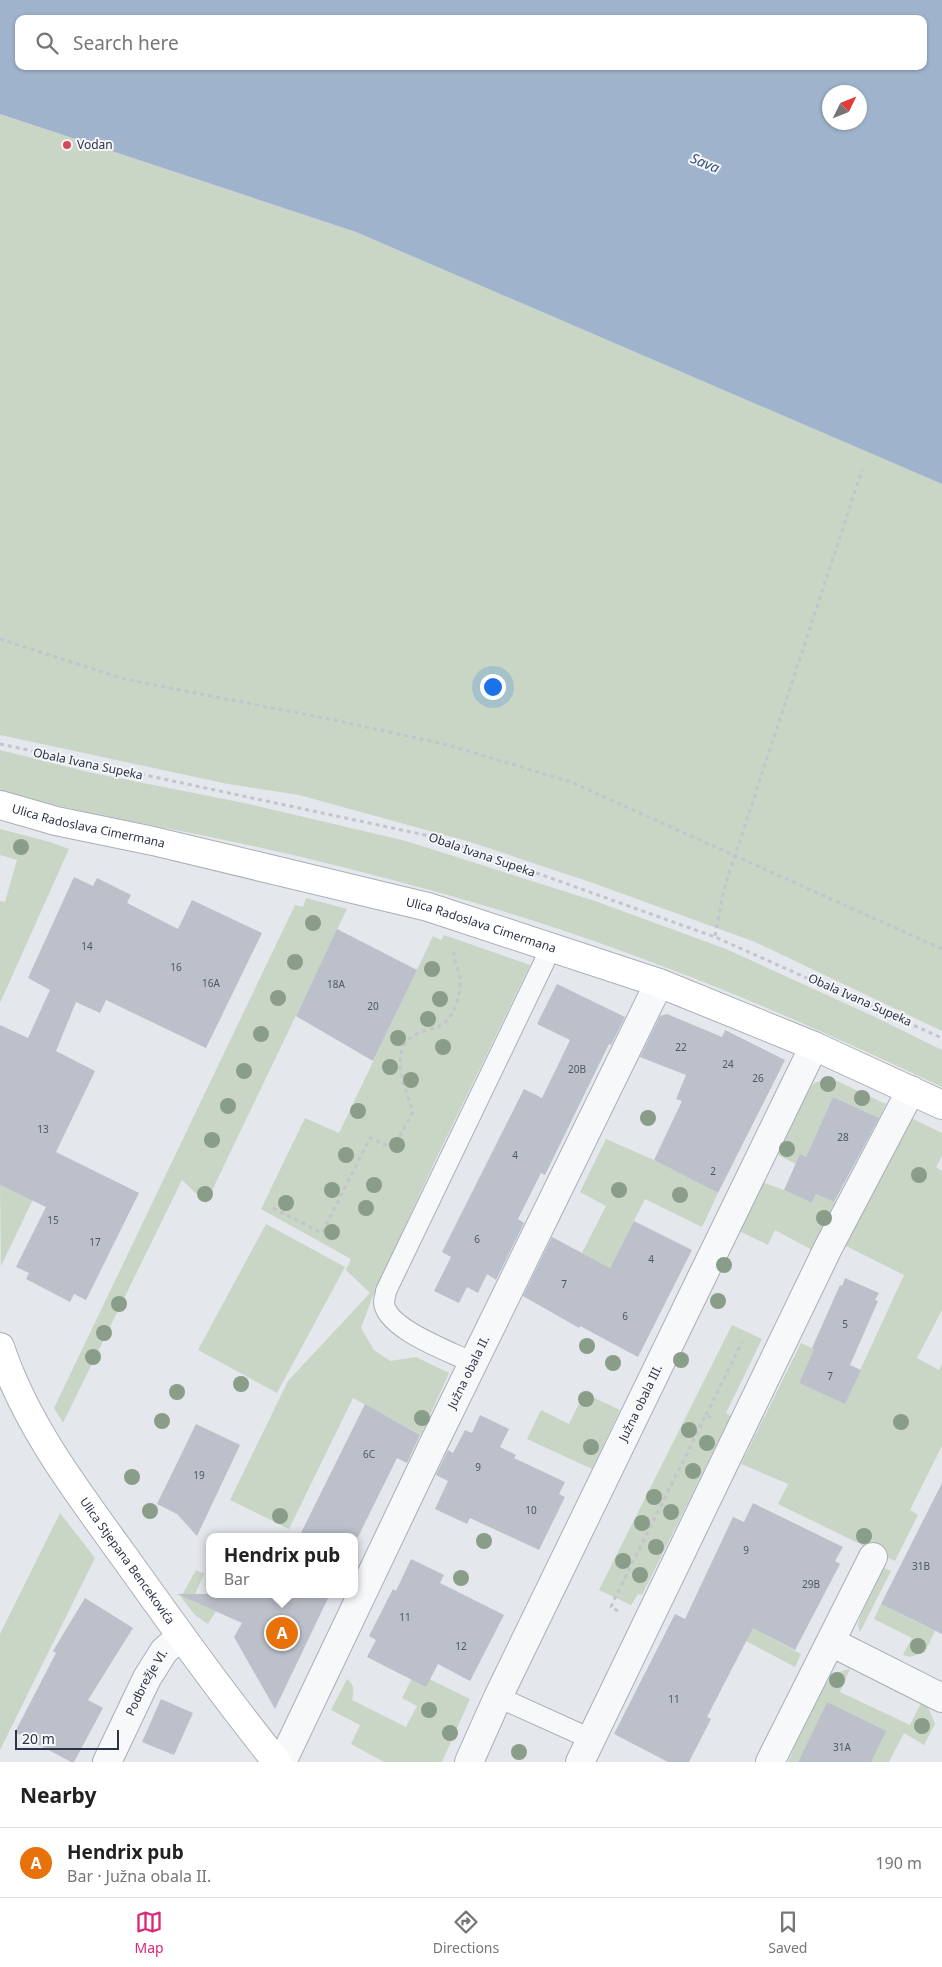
<!DOCTYPE html>
<meta charset="utf-8">
<style>
body{margin:0;font-family:"Noto Sans",sans-serif;background:#f6f6f6;color:#222}
.compass{position:absolute;left:822px;top:85px;width:45px;height:45px;border-radius:50%;background:#fff;box-shadow:0 1px 4px #0004;rotate:47deg}
.scale{position:absolute;left:15px;bottom:12px;width:104px;box-sizing:border-box;padding-left:5px;border:2px solid #2b3445;border-top:0;font-size:14px;line-height:18px;white-space:nowrap;color:#2b3445;-webkit-text-stroke:4px #f4f6f9;paint-order:stroke}
.you{position:absolute;left:492px;top:686px;width:18px;height:18px;margin:-12px;border:4px solid #fff;border-radius:50%;background:#1a73e8;box-shadow:0 0 0 8px #1a73e833}
.badge{display:grid;place-items:center;width:32px;height:32px;border-radius:50%;background:#db2777;color:#fff;font-size:16px;font-weight:700}
.pin{position:absolute;translate:-50% -50%;border:2px solid #fff;box-shadow:0 1px 5px #0006}
.popup{position:absolute;left:206px;top:1533px;width:152px;height:65px;box-sizing:border-box;display:grid;place-content:center;border-radius:10px;background:#fff;filter:drop-shadow(0 1px 4px #0005);font-size:16px;white-space:nowrap;color:#767676}
.popup b{font-size:19px;color:#222}
.popup::after{content:'';position:absolute;left:50%;top:100%;margin-left:-10px;border:10px solid transparent;border-top-color:#fff}
.list{margin:0;padding:0;list-style:none}
h2{display:flex;justify-content:space-between;align-items:center;height:65px;margin:0;padding:0 20px;font-size:21px}
h2 small{font-size:16px;font-weight:400;color:#767676}
.list li{display:grid;grid-template-columns:32px 1fr auto;gap:15px;align-items:center;box-sizing:border-box;height:70px;padding:0 20px;border-top:1px solid #e0e0e0}
.list b{display:block;font-size:19px;white-space:nowrap}
.list p{margin:0;font-size:16px;white-space:nowrap;color:#767676}
.list em{font-size:16px;font-style:normal;color:#767676}
.icon{flex:none;width:28px;height:28px;fill:none;stroke:currentColor;stroke-width:2;stroke-linecap:round;stroke-linejoin:round}
.map{position:relative;flex:none;width:942px;height:1762px;overflow:hidden}
.search{position:absolute;background:#fff;box-shadow:0 1px 4px #0004;left:15px;right:15px;top:15px;height:55px;display:flex;align-items:center;gap:12px;box-sizing:border-box;padding:0 18px;border-radius:10px;color:#767676;font-size:19px}
.sheet{height:135px;background:#fff}
nav{display:flex;justify-content:space-around;align-items:center;box-sizing:border-box;height:70px;border-top:1px solid #e0e0e0;background:#fff;font-size:14px;color:#767676}
nav a{display:grid;justify-items:center;gap:2px}
nav .on{color:#db2777}
.map>svg:first-child{display:block}
.green{fill:#c9d6c5}
.water{fill:#9fb4cc;fill-rule:evenodd}
.building{fill:#bbc0ca}
.lines{fill:none;stroke-linecap:round;stroke-linejoin:round}
.lane-casing{stroke:#a9aeb7;stroke-width:22}
.street-casing{stroke:#a9aeb7;stroke-width:30}
.secondary-casing{stroke:#a9aeb7;stroke-width:30}
.path{stroke:#c2c5cb;stroke-width:3;stroke-dasharray:4 4;stroke-linecap:butt}
.lane{stroke:#f7f8fa;stroke-width:20}
.street{stroke:#f7f8fa;stroke-width:28}
.secondary{stroke:#fff;stroke-width:28}
.tree{fill:#899d89}
.poi-dot{fill:#d1495b;stroke:#f4f6f9;stroke-width:2}
.labels{text-anchor:middle;stroke-width:4;stroke-linejoin:round;paint-order:stroke}
.number-label{font-size:10px;fill:#4f5766}
.poi-label{font-size:12px;fill:#2b3445;stroke:#f4f6f9;text-anchor:start}
.street-label{font-size:12px;fill:#2b3445;stroke:#f4f6f9}
.water-label{font-size:14px;font-style:italic;fill:#34527a;stroke:#f4f6f9}
</style>
<div class="map">
<svg width="942" height="1762" viewBox="0 0 942 1762">
<rect width="100%" height="100%" fill="#e4e7ec"/>
<g class="green">
<path d="M0 114 356 232 942 484V1031L755 942 593 883 470 842 299 795 228 784 0 735Z"/>
<path d="M0 750 88 772 244 803 406 841 595 901 726 949 873 1016 942 1050V1087C774 1007 603 936 422 888 360 871 297 855 234 842 156 825 77 813 0 791Z"/>
<path d="M0 829 50 842 69 849 0 1003V901L5 902 17 860 0 855Z"/>
<path d="M306 898 347 909 206 1203 182 1180 63 1423 54 1408 295 905 303 907Z"/>
<path d="M444 935 530 965 435 1161 372 1298 361 1328 374 1350 390 1361 416 1357 449 1373 421 1435 353 1398 289 1529 230 1500 288 1381 370 1293 346 1270 351 1259 261 1209 305 1118 339 1133 433 936 441 940Z"/>
<path d="M825 1080 837 1081 886 1104 879 1118 833 1097 806 1157 800 1154 796 1164 776 1154 809 1089 814 1083Z"/>
<path d="M911 1118 942 1133V1156L936 1167 942 1171V1310L917 1358 939 1370 942 1364V1446L910 1510 918 1515 895 1561 778 1504 788 1484 741 1464 801 1343 814 1349 799 1383 845 1403 904 1275 844 1245Z"/>
<path d="M606 1139 654 1160 718 1193 702 1227 645 1199 610 1268 582 1253 606 1206 580 1192Z"/>
<path d="M52 1160 1 1266 0 1185 13 1191Z"/>
<path d="M762 1182 784 1190 812 1203 816 1194 839 1204 814 1251 775 1230 768 1245 737 1230Z"/>
<path d="M266 1224 345 1267 277 1393 198 1350Z"/>
<path d="M732 1325 762 1339 726 1413 731 1416 642 1595 638 1594 631 1605 599 1590Z"/>
<path d="M584 1393 620 1410 592 1469 527 1439 541 1410 569 1424Z"/>
<path d="M60 1513 95 1558 0 1750V1634Z"/>
<path d="M884 1568 891 1571 860 1632 858 1625 860 1617Z"/>
<path d="M196 1570 204 1574 192 1601 216 1611 208 1624 195 1615 181 1597Z"/>
<path d="M768 1596 766 1635 801 1654 795 1667 746 1641Z"/>
<path d="M881 1604 935 1631 925 1652 910 1657 903 1655 912 1638 874 1619Z"/>
<path d="M850 1669 840 1692 910 1725 921 1703 928 1707 935 1724 924 1745 904 1733 889 1762H871L827 1702 798 1762H788C798 1740 814 1696 830 1679 835 1673 842 1671 850 1669Z"/>
<path d="M415 1672 470 1699 442 1762H384L351 1744 360 1725 331 1710 347 1679C355 1685 354 1691 352 1700L406 1727 417 1706 402 1698Z"/>
</g>
<path class="water" d="M0 0H942V484L356 232 0 114ZM19 19H923V66H19ZM830 92H860V122H830Z"/>
<g class="building">
<path d="M74 877 93 886 97 878 131 895 127 903 178 929 192 900 262 933 206 1048 106 1000 100 1013 76 1002 56 1051 95 1071 56 1152 139 1193 86 1300 74 1294 70 1302 26 1279 29 1273 16 1267 46 1207 0 1185V1025L28 1038 50 990 28 978Z"/>
<path d="M337 929 417 970 373 1061 296 1016Z"/>
<path d="M557 984 625 1017 611 1045 609 1044 545 1175 541 1173 518 1219 524 1223 496 1280 487 1274 478 1293 467 1287 459 1303 434 1291 451 1257 442 1252 524 1089 542 1098 570 1040 537 1024Z"/>
<path d="M667 1014 722 1037 725 1030 785 1060 718 1193 654 1160 682 1101 676 1099 686 1075 640 1057 660 1016Z"/>
<path d="M833 1097 879 1118 834 1202 816 1194 812 1203 784 1190 800 1154 806 1157Z"/>
<path d="M634 1221 692 1250 638 1357 580 1326 579 1328 523 1296 552 1237 610 1268Z"/>
<path d="M845 1278 879 1293 875 1300 878 1301 850 1365 861 1370 845 1404 799 1383 814 1349 812 1348 840 1285 842 1286Z"/>
<path d="M365 1404 420 1435 407 1463 397 1458 358 1537H299Z"/>
<path d="M480 1415 509 1429 500 1447 516 1455 514 1458 565 1482 559 1494 565 1497 539 1550 470 1518 467 1524 435 1509 448 1481 436 1475 448 1450 453 1453 465 1430 472 1433Z"/>
<path d="M196 1424 240 1445 197 1536 177 1514 157 1504Z"/>
<path d="M942 1483V1634L881 1604Z"/>
<path d="M753 1503 843 1547 835 1561 840 1564 795 1650 753 1628 707 1717 711 1719 689 1762H668L614 1734 675 1614 685 1619 733 1517 744 1522Z"/>
<path d="M411 1559 444 1575 440 1583 504 1615 470 1681 438 1664 426 1687 367 1657 376 1640 369 1636 393 1589 396 1591Z"/>
<path d="M177 1594H330L275 1709 234 1637 242 1623Z"/>
<path d="M85 1598 133 1628 88 1700 103 1708 74 1762H71L15 1732 56 1653 53 1651Z"/>
<path d="M161 1699 193 1713 174 1755 142 1742Z"/>
<path d="M827 1702 886 1731 871 1762H798Z"/>
</g>
<g class="lines">
<defs>
<g id="lane">
<path d="M473 1363C452 1352 385 1329 384 1302 384 1299 386 1294 386 1291L551 948"/>
<path d="M498 1697 591 1739"/>
</g>
<g id="street">
<path d="M831 1642 942 1698"/>
<path id="s1" d="M107 1762 147 1678 164 1651 181 1636"/>
<path id="s2" d="M282 1762 433 1445 659 983"/>
<path id="s3" d="M469 1762 498 1697 814 1046"/>
<path d="M580 1762 828 1248 911 1090"/>
<path d="M770 1762 873 1557"/>
</g>
<g id="secondary">
<path id="s4" d="M0 805 56 821 153 841 428 907 659 983 814 1046 942 1105"/>
<path id="s5" d="M0 1347C26 1425 76 1490 123 1555 173 1625 223 1695 277 1762"/>
</g>
</defs>
<use href="#lane" class="lane-casing"/>
<use href="#street" class="street-casing"/>
<use href="#secondary" class="secondary-casing"/>
<g class="path">
<path d="M0 639 124 679 334 720 448 745 571 782 942 949"/>
<path d="M0 744 439 838 715 937 942 1038"/>
<path d="M715 936 724 889 862 470"/>
<path d="M273 1208 322 1233 370 1138 393 1148 413 1112C405 1088 386 1046 419 1033 431 1028 444 1028 451 1015 458 1003 462 987 459 974 457 965 453 957 454 948"/>
<path d="M706 1415 742 1342"/>
<path d="M618 1611 611 1607 615 1598 706 1415 712 1418"/>
</g>
<use href="#lane" class="lane"/>
<use href="#street" class="street"/>
<use href="#secondary" class="secondary"/>
</g>
<g class="tree">
<circle cx="21" cy="847" r="8"/>
<circle cx="313" cy="923" r="8"/>
<circle cx="295" cy="962" r="8"/>
<circle cx="432" cy="969" r="8"/>
<circle cx="278" cy="998" r="8"/>
<circle cx="440" cy="999" r="8"/>
<circle cx="428" cy="1019" r="8"/>
<circle cx="261" cy="1034" r="8"/>
<circle cx="398" cy="1038" r="8"/>
<circle cx="443" cy="1047" r="8"/>
<circle cx="390" cy="1067" r="8"/>
<circle cx="244" cy="1071" r="8"/>
<circle cx="411" cy="1080" r="8"/>
<circle cx="828" cy="1084" r="8"/>
<circle cx="862" cy="1098" r="8"/>
<circle cx="228" cy="1106" r="8"/>
<circle cx="358" cy="1111" r="8"/>
<circle cx="648" cy="1118" r="8"/>
<circle cx="212" cy="1140" r="8"/>
<circle cx="397" cy="1145" r="8"/>
<circle cx="787" cy="1149" r="8"/>
<circle cx="346" cy="1155" r="8"/>
<circle cx="919" cy="1175" r="8"/>
<circle cx="374" cy="1185" r="8"/>
<circle cx="332" cy="1190" r="8"/>
<circle cx="619" cy="1190" r="8"/>
<circle cx="205" cy="1194" r="8"/>
<circle cx="680" cy="1195" r="8"/>
<circle cx="286" cy="1203" r="8"/>
<circle cx="366" cy="1208" r="8"/>
<circle cx="824" cy="1218" r="8"/>
<circle cx="332" cy="1232" r="8"/>
<circle cx="724" cy="1265" r="8"/>
<circle cx="718" cy="1301" r="8"/>
<circle cx="119" cy="1304" r="8"/>
<circle cx="104" cy="1333" r="8"/>
<circle cx="587" cy="1346" r="8"/>
<circle cx="93" cy="1357" r="8"/>
<circle cx="681" cy="1360" r="8"/>
<circle cx="613" cy="1363" r="8"/>
<circle cx="241" cy="1384" r="8"/>
<circle cx="177" cy="1392" r="8"/>
<circle cx="586" cy="1399" r="8"/>
<circle cx="422" cy="1418" r="8"/>
<circle cx="162" cy="1421" r="8"/>
<circle cx="901" cy="1422" r="8"/>
<circle cx="689" cy="1430" r="8"/>
<circle cx="707" cy="1443" r="8"/>
<circle cx="591" cy="1447" r="8"/>
<circle cx="693" cy="1471" r="8"/>
<circle cx="132" cy="1477" r="8"/>
<circle cx="654" cy="1497" r="8"/>
<circle cx="150" cy="1511" r="8"/>
<circle cx="671" cy="1512" r="8"/>
<circle cx="280" cy="1516" r="8"/>
<circle cx="642" cy="1523" r="8"/>
<circle cx="864" cy="1536" r="8"/>
<circle cx="484" cy="1541" r="8"/>
<circle cx="656" cy="1547" r="8"/>
<circle cx="623" cy="1561" r="8"/>
<circle cx="640" cy="1575" r="8"/>
<circle cx="461" cy="1578" r="8"/>
<circle cx="918" cy="1646" r="8"/>
<circle cx="837" cy="1680" r="8"/>
<circle cx="429" cy="1710" r="8"/>
<circle cx="922" cy="1726" r="8"/>
<circle cx="450" cy="1733" r="8"/>
<circle cx="519" cy="1752" r="8"/>
</g>
<circle class="poi-dot" cx="67" cy="145" r="5"/>
<g class="labels">
<g class="number-label">
<text x="87" y="950">14</text>
<text x="176" y="971">16</text>
<text x="211" y="987">16A</text>
<text x="336" y="988">18A</text>
<text x="373" y="1010">20</text>
<text x="681" y="1051">22</text>
<text x="728" y="1068">24</text>
<text x="577" y="1073">20B</text>
<text x="758" y="1082">26</text>
<text x="43" y="1133">13</text>
<text x="843" y="1141">28</text>
<text x="515" y="1159">4</text>
<text x="713" y="1175">2</text>
<text x="53" y="1224">15</text>
<text x="477" y="1243">6</text>
<text x="95" y="1246">17</text>
<text x="651" y="1263">4</text>
<text x="564" y="1288">7</text>
<text x="625" y="1320">6</text>
<text x="845" y="1328">5</text>
<text x="830" y="1380">7</text>
<text x="369" y="1458">6C</text>
<text x="478" y="1471">9</text>
<text x="199" y="1479">19</text>
<text x="531" y="1514">10</text>
<text x="746" y="1554">9</text>
<text x="921" y="1570">31B</text>
<text x="811" y="1588">29B</text>
<text x="405" y="1621">11</text>
<text x="461" y="1650">12</text>
<text x="674" y="1703">11</text>
<text x="842" y="1751">31A</text>
</g>
<g class="poi-label">
<text x="77" y="149">Vodan</text>
</g>
<g class="street-label">
<text transform="translate(88 764) rotate(12)" y="4">Obala Ivana Supeka</text>
<text dy="4" stroke="none"><textPath href="#s4" startOffset="91">Ulica Radoslava Cimermana</textPath></text>
<text transform="translate(482 855) rotate(19)" y="4">Obala Ivana Supeka</text>
<text dy="4" stroke="none"><textPath href="#s4" startOffset="496">Ulica Radoslava Cimermana</textPath></text>
<text transform="translate(860 1000) rotate(24)" y="4">Obala Ivana Supeka</text>
<text dy="4" stroke="none"><textPath href="#s2" startOffset="432">Južna obala II.</textPath></text>
<text dy="4" stroke="none"><textPath href="#s3" startOffset="398">Južna obala III.</textPath></text>
<text dy="4" stroke="none"><textPath href="#s5" startOffset="250">Ulica Stjepana Bencekovića</textPath></text>
<text dy="4" stroke="none"><textPath href="#s1" startOffset="89">Podbrežje VI.</textPath></text>
</g>
<g class="water-label">
<text transform="translate(705 163) rotate(22)" y="5">Sava</text>
</g>
</g>
</svg>
<svg class="compass" viewBox="-18 -18 36 36"><path d="M0-13l5 13h-10z" fill="#e53935"/><path d="M0 13l5-13h-10z" fill="#767676"/></svg>
<div class="scale">20 m</div>
<div class="you"></div>
<div class="pin badge" style="left:282px;top:1633px;background:#e8710a">A</div>
<div class="popup"><b>Hendrix pub</b>Bar</div>
<div class="search"><svg class="icon" aria-label="search" viewBox="0 0 24 24"><circle cx="10" cy="10" r="6"/><path d="M15 15l6 6"/></svg>Search here</div>
</div>
<section class="sheet">
<h2>Nearby<small></small></h2>
<ul class="list">
<li><span class="badge" style="background:#e8710a">A</span><div><b>Hendrix pub</b><p>Bar · Južna obala II.</p></div><em>190 m</em></li>
</ul>
</section>
<nav>
<a class="on"><svg class="icon" aria-label="map" viewBox="0 0 24 24"><path d="M3 6l6-2 6 2 6-2v14l-6 2-6-2-6 2zM9 4v14M15 6v14"/></svg>Map</a>
<a><svg class="icon" aria-label="directions" viewBox="0 0 24 24"><path d="M12 3l9 9-9 9-9-9zM9 14v-3h6M13 9l2 2-2 2"/></svg>Directions</a>
<a><svg class="icon" aria-label="saved" viewBox="0 0 24 24"><path d="M7 4h10v16l-5-4-5 4z"/></svg>Saved</a>
</nav>
